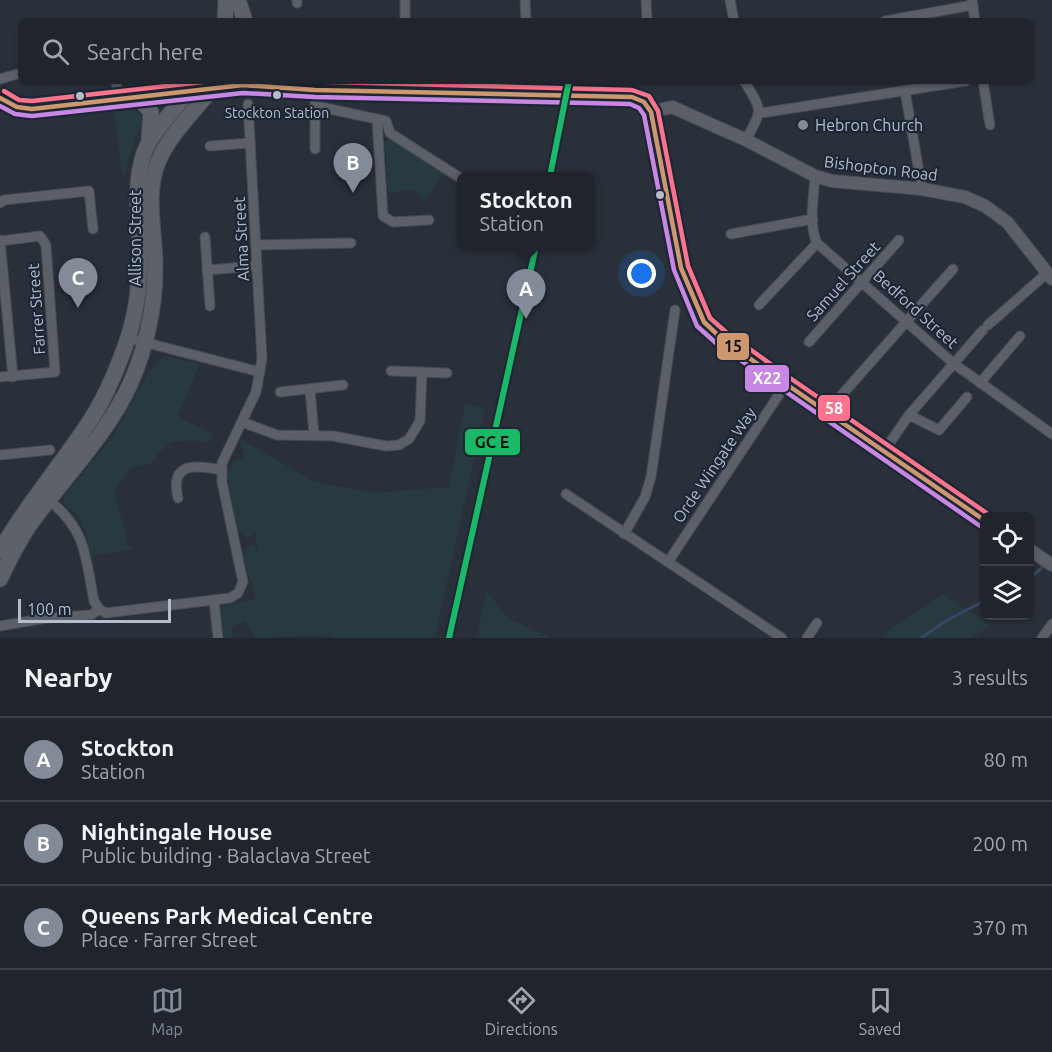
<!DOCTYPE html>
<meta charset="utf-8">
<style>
body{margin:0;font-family:Ubuntu,sans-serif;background:#282c34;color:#f1f3f6}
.controls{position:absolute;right:18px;bottom:18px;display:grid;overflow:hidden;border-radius:9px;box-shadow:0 2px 4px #0004}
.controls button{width:54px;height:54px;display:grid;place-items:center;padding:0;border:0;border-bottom:2px solid #3d4148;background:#20242c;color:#f1f3f6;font:30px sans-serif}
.scale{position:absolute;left:18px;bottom:15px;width:153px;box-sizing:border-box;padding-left:6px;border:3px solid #b5bccb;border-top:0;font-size:16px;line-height:21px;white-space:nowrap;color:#b5bccb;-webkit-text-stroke:4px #1d2635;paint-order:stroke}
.you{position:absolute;left:642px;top:274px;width:21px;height:21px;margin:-15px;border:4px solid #fff;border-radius:50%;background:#1a73e8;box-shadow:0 0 0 9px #1a73e833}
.badge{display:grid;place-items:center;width:39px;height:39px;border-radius:50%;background:#848b98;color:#fff;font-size:20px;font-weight:700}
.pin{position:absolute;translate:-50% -50px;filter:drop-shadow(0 2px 3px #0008)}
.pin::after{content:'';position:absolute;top:32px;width:21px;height:18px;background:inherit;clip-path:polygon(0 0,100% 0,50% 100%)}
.popup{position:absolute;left:457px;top:172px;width:138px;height:78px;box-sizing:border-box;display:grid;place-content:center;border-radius:9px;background:#20242c;filter:drop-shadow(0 2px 4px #0005);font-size:20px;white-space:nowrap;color:#a2a4a9}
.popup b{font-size:22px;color:#f1f3f6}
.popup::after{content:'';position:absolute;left:50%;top:100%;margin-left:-12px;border:12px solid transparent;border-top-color:#20242c}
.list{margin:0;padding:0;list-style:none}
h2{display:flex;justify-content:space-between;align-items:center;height:78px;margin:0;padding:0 24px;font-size:26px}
h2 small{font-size:20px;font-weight:400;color:#a2a4a9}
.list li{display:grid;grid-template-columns:39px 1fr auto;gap:18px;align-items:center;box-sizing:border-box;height:84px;padding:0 24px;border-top:2px solid #3d4148}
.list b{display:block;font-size:22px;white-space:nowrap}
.list p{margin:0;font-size:20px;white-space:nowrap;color:#a2a4a9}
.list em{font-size:20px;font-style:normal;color:#a2a4a9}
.icon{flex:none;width:33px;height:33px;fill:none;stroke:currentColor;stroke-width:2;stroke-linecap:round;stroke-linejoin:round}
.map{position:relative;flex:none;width:1052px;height:638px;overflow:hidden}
.search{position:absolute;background:#20242c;box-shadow:0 2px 4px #0004;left:18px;right:18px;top:18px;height:66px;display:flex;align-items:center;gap:15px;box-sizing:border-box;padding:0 21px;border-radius:9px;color:#a2a4a9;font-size:22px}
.sheet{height:330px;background:#20242c}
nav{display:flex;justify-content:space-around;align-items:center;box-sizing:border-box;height:84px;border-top:2px solid #3d4148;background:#20242c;font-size:16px;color:#a2a4a9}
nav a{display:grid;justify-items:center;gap:3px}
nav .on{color:#848b98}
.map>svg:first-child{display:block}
.green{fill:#273a40}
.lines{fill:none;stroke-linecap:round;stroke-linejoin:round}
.stream{stroke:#374764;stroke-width:3}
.minor-casing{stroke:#474b53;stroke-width:11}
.tertiary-casing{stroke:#474b53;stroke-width:14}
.primary-casing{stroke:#484d56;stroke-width:17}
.minor{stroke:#5b5f67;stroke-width:9}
.tertiary{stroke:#5b5f67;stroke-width:12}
.primary{stroke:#5d6169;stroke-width:15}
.bus-1-casing{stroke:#1d2635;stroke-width:9}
.bus-2-casing{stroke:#1d2635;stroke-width:9}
.bus-3-casing{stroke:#1d2635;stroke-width:9}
.bus-1{stroke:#cd976f;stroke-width:4.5}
.bus-2{stroke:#c787e3;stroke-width:4.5}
.bus-3{stroke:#fc738d;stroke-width:4.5}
.rail-1-casing{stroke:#1d2635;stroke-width:10}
.rail-1{stroke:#1ab867;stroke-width:6}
.bus-dot{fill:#b5bccb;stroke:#1d2635;stroke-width:2}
.poi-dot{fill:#848b98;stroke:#1d2635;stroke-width:2}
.labels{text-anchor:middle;stroke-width:4.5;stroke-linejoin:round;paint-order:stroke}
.bus-label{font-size:14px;fill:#b5bccb;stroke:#1d2635}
.poi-label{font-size:16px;fill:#b5bccb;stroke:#1d2635;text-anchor:start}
.street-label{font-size:16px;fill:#b5bccb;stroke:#1d2635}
.line-badge{stroke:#1d2635;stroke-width:2}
.badge-label{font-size:16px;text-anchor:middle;font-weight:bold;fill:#fff}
.pale-badge-label{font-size:16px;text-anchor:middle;font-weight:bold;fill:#111}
</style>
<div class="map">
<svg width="1052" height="638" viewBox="0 0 1052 638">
<rect width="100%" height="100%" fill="#2a303a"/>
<g class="green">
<path d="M134 110 141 116V124L123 177 114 111Z"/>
<path d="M391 139 444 172 426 199 413 190 388 193 385 142Z"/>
<path d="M165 356 200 364 177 417 213 433 210 442 172 441 159 453 152 463 130 468 114 491 128 544 133 549 90 556 86 532 77 515 63 503 65 495 113 436 149 372Z"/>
<path d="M465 404 485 408 435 638H332L328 635 256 638 245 620 232 627V638H222L221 611 224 607 256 599 242 553 251 544 258 550 255 533 249 538 237 530 228 476 233 461 244 457 240 439 315 482 374 493 449 487Z"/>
<path d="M487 592 508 618 552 638H476Z"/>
<path d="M943 594 991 626 970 638H882L887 631Z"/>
</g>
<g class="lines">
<g class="stream">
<path d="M1030 578 1045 565"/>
<path d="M921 638 944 622 984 601"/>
</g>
<defs>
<g id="minor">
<path d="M297 0V3"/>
<path d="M405 0V21"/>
<path d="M525 0 526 21"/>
<path d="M646 0 647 21"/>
<path d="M730 0 734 21"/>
<path d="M972 0 975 21"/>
<path d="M885 21 973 5"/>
<path d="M0 79 21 73"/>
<path d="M116 81 118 97"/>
<path d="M744 81C763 112 763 108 746 140"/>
<path d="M983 81 990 125"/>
<path d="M905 91 922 189"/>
<path d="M316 106 386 121 390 133 462 179"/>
<path d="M761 113 966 81"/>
<path d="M377 119 383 216 393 222 429 220"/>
<path d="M210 146 250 143"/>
<path d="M315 149V90"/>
<path d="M815 176C814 197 808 223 817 243L953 363 1052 434"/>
<path d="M0 203 4 200 89 191 93 229"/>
<path d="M731 234 813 219"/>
<path d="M205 237 210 306"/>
<path d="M0 240 13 377"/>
<path d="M0 241 40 236 46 245 55 372 0 377"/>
<path d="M256 245 351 243"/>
<path d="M207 270 257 266"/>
<path d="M759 305 817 243"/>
<path d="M988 325 1046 274"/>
<path d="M128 338 260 372"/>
<path d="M809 342 899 240"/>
<path d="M391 371 447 373"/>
<path d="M980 383 1020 336"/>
<path d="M310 390 314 434"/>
<path d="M280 392 343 385"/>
<path d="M839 398 953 269"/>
<path d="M909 415 939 430 967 397"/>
<path d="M242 422 277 435 333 436 386 446 399 445 409 439 420 421 422 372"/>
<path d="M884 451 909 415 983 330"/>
<path d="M0 455 50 450"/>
<path d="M566 494 782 638"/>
<path d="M178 498C169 461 197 465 222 470"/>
<path d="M49 500C87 531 85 556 94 601L99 609"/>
<path d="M624 534 645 497 651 477 675 310"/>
<path d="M668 562 786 384"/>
<path d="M214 600 218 638"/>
<path d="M0 626 46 618 91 615 99 609 106 613 230 598 238 593 243 582 222 482V463L256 392 262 359 248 104"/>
<path d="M807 638 817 623"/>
<path d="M1042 638 1052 624"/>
</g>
<g id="tertiary">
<path d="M0 98 17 107 32 109 243 85 315 90 632 97 644 102 651 112 681 268 704 322 721 338 786 384 984 520"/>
<path d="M651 112 672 107 746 140 815 176 832 181 922 189 965 197 985 206 1007 222 1052 279"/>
<path d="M1030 550 1052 565"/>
</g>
<g id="primary">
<path d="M238 0 245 21"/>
<path d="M225 21 226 0"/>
<path d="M264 81 270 88"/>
<path d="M136 95 151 112 149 140"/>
<path d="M0 551C25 507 58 469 86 427 104 401 117 370 127 341 137 312 141 276 140 246 139 211 132 174 149 142 162 120 182 102 197 81"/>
<path d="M0 579C9 560 19 540 31 523 65 476 108 434 131 382 146 348 155 307 155 271 156 235 144 196 158 162 170 132 199 108 217 81"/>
</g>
</defs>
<use href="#minor" class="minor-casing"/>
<use href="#tertiary" class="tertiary-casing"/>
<use href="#primary" class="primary-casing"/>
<use href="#minor" class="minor"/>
<use href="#tertiary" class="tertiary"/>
<use href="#primary" class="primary"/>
<defs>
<path id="bus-1" d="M0 98 17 107 32 109 243 85 315 90 632 97 644 102 651 112 681 268 704 322 721 338 786 384 984 520"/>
<path id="bus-2" d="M0 106 15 114 32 116 243 93 315 97 630 104 639 108 644 115 674 270 697 326 717 344 980 526"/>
<g id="bus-3">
<path d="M294 81 632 90 649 96 658 111 688 266 710 318 726 332 790 378 988 514"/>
<path d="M4 91 19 100 32 101 212 81"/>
</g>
</defs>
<use href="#bus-1" class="bus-1-casing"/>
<use href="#bus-2" class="bus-2-casing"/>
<use href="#bus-3" class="bus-3-casing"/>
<use href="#bus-1" class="bus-1"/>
<use href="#bus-2" class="bus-2"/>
<use href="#bus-3" class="bus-3"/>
<defs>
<g id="rail-1">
<path d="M550 176 569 81"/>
<path d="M449 638 536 246"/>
</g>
</defs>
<use href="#rail-1" class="rail-1-casing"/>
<use href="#rail-1" class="rail-1"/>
</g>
<g class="bus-dot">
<circle cx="277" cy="95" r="5"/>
<circle cx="80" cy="96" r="5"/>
<circle cx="660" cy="195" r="5"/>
</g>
<circle class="poi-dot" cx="803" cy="125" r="6"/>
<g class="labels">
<g class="bus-label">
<text x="277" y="118">Stockton Station</text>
</g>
<g class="poi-label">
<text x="815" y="131">Hebron Church</text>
</g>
<g class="street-label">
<text transform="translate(881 168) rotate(7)" y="6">Bishopton Road</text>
<text transform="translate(135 238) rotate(-90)" y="6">Allison Street</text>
<text transform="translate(241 239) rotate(-93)" y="6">Alma Street</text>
<text transform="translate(843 281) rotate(-48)" y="6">Samuel Street</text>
<text transform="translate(36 309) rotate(-94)" y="6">Farrer Street</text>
<text transform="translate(916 309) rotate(42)" y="6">Bedford Street</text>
<text transform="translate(714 465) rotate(-56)" y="6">Orde Wingate Way</text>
</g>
</g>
<g class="line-badge">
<rect x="716" y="332" width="34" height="29" rx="6" fill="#cd976f"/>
<rect x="744" y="364" width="46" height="29" rx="6" fill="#c787e3"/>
<rect x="817" y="394" width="34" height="28" rx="6" fill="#fc738d"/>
<rect x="464" y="428" width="57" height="28" rx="6" fill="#1ab867"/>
</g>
<g class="badge-label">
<text x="767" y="384">X22</text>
<text x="834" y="414">58</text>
</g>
<g class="pale-badge-label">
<text x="733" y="352">15</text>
<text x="492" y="448">GC E</text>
</g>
</svg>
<div class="controls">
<button><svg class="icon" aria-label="locate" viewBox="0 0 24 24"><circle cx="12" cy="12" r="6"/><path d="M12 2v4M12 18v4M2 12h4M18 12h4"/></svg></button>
<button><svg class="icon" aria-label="layers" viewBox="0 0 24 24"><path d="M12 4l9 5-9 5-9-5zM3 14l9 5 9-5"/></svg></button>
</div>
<div class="scale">100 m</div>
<div class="you"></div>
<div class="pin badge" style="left:526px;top:319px">A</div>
<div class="popup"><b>Stockton</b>Station</div>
<div class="pin badge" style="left:353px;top:193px">B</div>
<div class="pin badge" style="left:78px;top:308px">C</div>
<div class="search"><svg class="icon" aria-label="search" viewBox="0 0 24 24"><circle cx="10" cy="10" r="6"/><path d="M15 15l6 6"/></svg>Search here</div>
</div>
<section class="sheet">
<h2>Nearby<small>3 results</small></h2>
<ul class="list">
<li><span class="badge">A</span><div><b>Stockton</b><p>Station</p></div><em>80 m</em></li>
<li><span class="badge">B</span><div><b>Nightingale House</b><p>Public building · Balaclava Street</p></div><em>200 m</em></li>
<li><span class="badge">C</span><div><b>Queens Park Medical Centre</b><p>Place · Farrer Street</p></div><em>370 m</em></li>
</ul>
</section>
<nav>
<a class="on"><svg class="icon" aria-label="map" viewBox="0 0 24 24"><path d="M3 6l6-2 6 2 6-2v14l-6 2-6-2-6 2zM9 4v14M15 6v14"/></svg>Map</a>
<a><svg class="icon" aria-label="directions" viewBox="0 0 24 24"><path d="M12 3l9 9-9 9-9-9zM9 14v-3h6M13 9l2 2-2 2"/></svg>Directions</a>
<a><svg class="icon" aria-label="saved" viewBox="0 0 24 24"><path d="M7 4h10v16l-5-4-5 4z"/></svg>Saved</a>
</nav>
